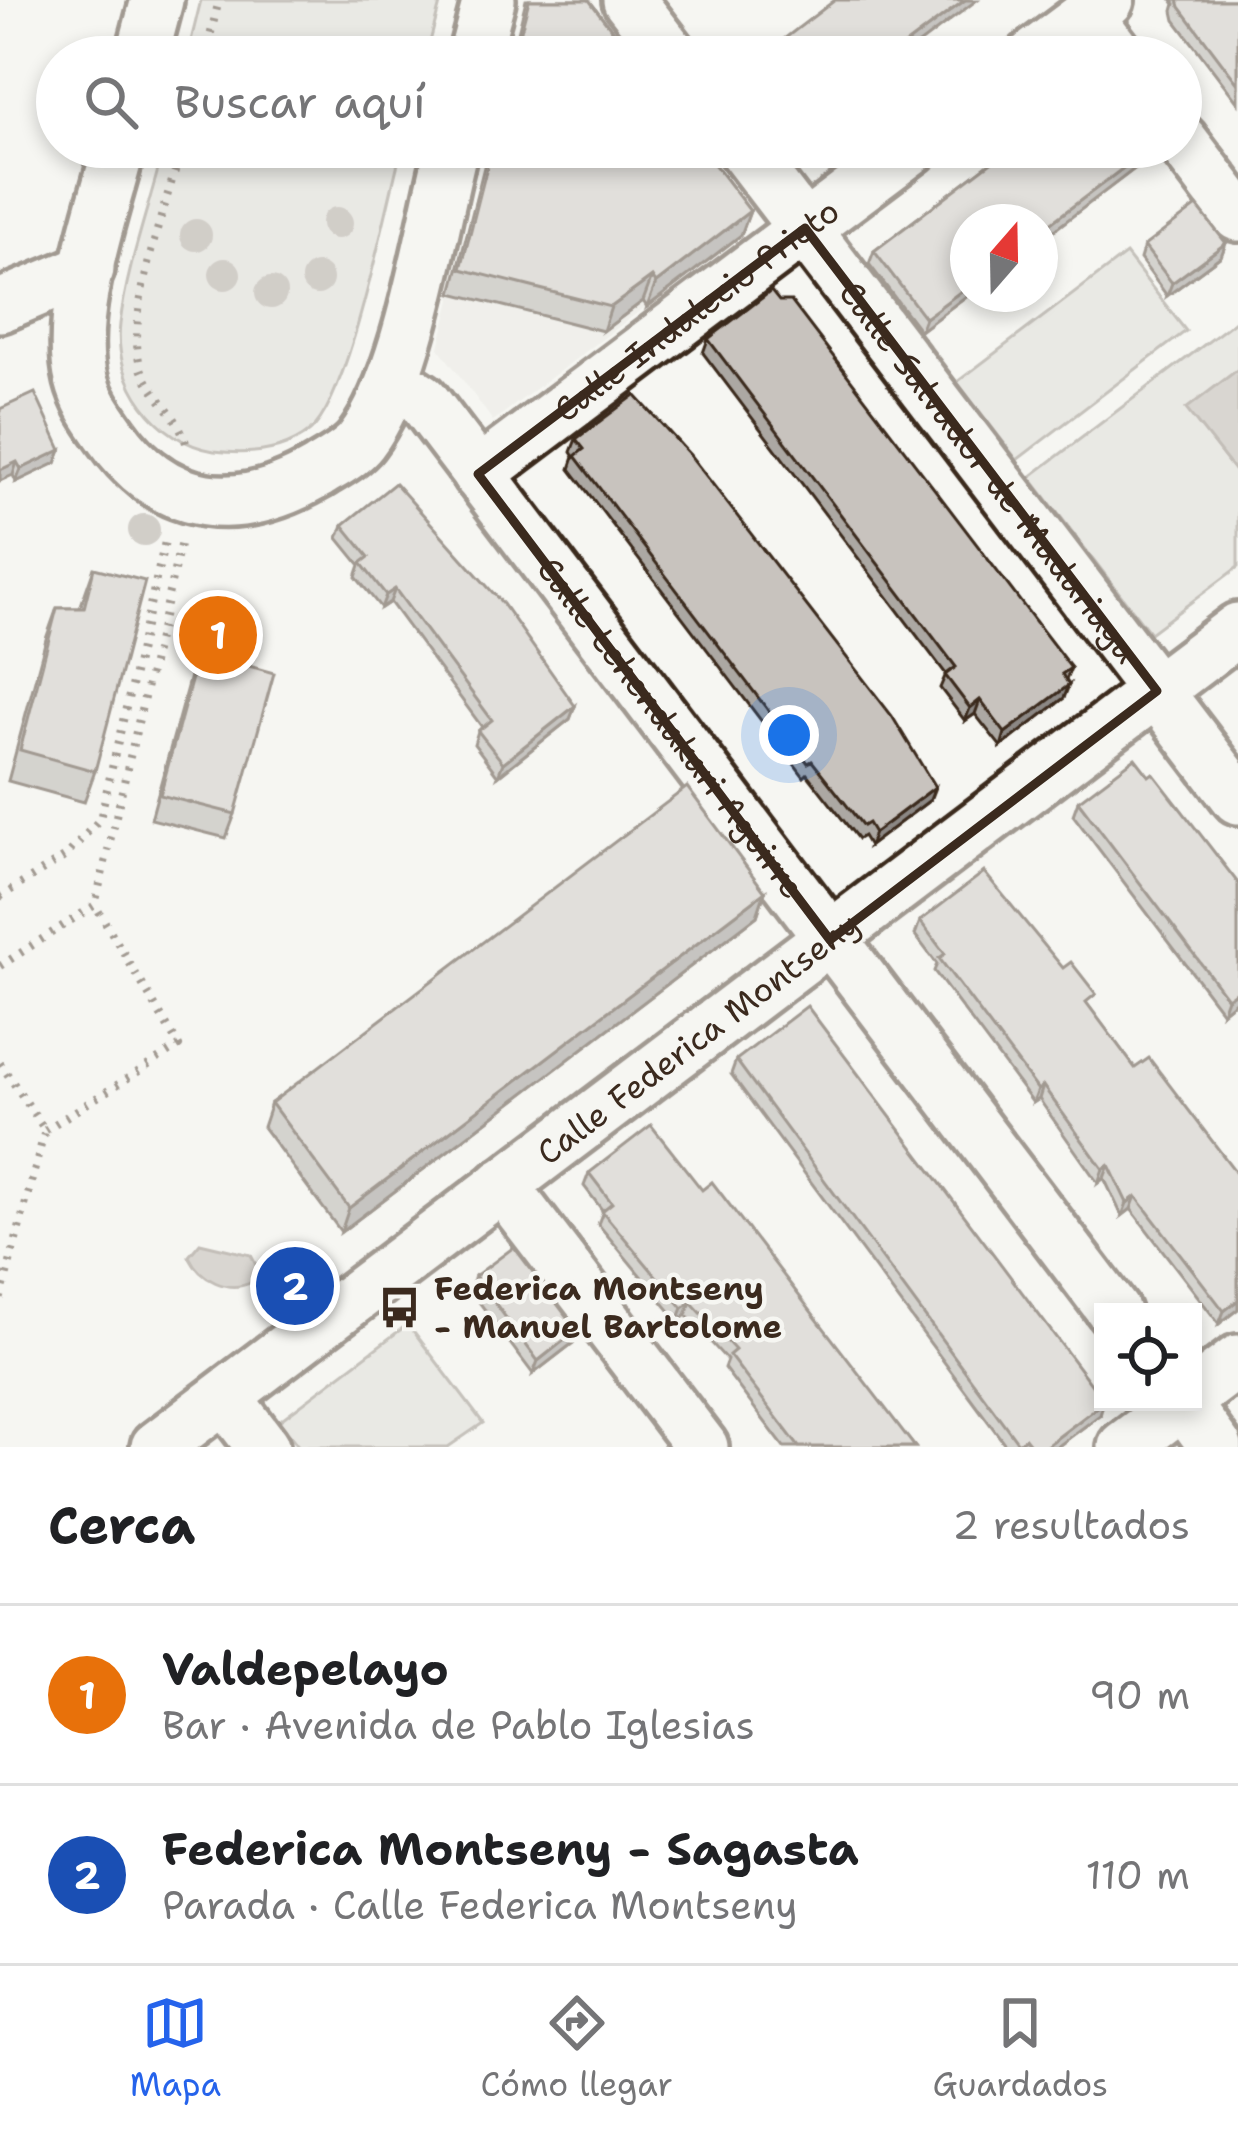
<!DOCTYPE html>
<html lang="es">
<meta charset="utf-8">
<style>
body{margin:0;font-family:"Shantell Sans",sans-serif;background:#f6f6f6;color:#202124}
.controls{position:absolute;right:36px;bottom:36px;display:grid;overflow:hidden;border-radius:0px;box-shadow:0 6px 18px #0003}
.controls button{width:108px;height:108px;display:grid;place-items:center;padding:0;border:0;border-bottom:3px solid #e0e0e0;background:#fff;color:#202124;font:60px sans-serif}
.compass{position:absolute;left:950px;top:204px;width:108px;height:108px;border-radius:50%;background:#fff;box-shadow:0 6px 18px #0003;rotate:20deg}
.you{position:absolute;left:789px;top:735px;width:42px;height:42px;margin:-30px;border:9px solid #fff;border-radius:50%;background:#1a73e8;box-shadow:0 0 0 18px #1a73e833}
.badge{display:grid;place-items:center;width:78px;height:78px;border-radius:50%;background:#2563eb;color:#fff;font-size:39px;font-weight:700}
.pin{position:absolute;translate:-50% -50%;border:6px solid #fff;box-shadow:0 3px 12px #0006}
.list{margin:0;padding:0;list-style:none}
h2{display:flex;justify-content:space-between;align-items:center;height:156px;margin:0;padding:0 48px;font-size:51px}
h2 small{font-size:39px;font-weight:400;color:#757577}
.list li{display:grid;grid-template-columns:78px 1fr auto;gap:36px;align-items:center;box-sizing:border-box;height:180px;padding:0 48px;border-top:3px solid #e0e0e0}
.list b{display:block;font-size:45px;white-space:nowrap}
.list p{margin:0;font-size:39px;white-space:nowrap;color:#757577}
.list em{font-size:39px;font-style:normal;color:#757577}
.icon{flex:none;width:66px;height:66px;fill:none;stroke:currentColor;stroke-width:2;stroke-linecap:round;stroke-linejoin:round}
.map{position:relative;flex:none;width:1238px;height:1447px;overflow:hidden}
.search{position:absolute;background:#fff;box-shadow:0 6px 18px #0003;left:36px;right:36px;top:36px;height:132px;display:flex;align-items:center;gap:30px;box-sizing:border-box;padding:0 42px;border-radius:66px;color:#757577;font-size:45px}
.sheet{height:516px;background:#fff}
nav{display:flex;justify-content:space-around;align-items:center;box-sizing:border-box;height:168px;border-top:3px solid #e0e0e0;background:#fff;font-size:33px;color:#757577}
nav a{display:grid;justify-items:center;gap:6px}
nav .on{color:#2563eb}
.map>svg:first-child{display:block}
.built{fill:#e8e7e2}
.green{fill:#dad9d3;stroke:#8a8278;stroke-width:3}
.water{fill:#b6b0a9;stroke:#857a71;stroke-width:3}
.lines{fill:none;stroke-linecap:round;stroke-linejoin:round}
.minor-casing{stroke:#3b2a1e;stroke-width:60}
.path{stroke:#3b2a1e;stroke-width:8;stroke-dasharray:3 9;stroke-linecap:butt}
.minor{stroke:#f6f6f2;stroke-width:51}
.tree{fill:#a59e96}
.wall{fill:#aca8a3;stroke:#3b2a1e;stroke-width:3}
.shaded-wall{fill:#8c8885;stroke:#3b2a1e;stroke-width:3}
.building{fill:#c8c3be;stroke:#3b2a1e;stroke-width:3}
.marked{fill:none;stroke:#3b2a1e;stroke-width:9;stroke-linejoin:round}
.labels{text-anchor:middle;stroke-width:9;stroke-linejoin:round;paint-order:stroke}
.street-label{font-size:33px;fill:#3b2a1e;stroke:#f6f6f2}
.poi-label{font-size:33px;font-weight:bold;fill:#3b2a1e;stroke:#f6f6f2;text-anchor:start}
</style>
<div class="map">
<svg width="1238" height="1447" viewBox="0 0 1238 1447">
<rect width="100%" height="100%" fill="#f6f6f2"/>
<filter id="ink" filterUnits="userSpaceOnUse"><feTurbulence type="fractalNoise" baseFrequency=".00833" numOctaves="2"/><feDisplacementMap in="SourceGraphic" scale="24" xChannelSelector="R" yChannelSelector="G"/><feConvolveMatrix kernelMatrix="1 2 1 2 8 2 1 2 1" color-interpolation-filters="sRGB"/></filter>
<g filter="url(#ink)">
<path class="built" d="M489 147H674L741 235 493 421 439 348Z"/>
<g class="green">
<path d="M201 0H441L426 57H187Z"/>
<path d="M164 147H402C386 206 350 398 310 431 283 453 246 455 214 451 157 442 113 382 120 324 127 266 150 204 164 147Z"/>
<path d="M1126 254 1186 331 1017 460 957 382Z"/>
<path d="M1238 319V371L1187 409 1238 475V567L1150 633 1030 477Z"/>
<path d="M408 1324 483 1423 448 1447H299L279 1421Z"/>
</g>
<g class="water">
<path d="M1237 370 1238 371V475L1186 409Z"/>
<path d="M200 1243 251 1255 257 1267 252 1282C228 1294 200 1280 189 1256Z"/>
</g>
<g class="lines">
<defs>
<g id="minor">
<path d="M629 0 673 57"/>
<path d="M1087 15 1119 57"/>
<path d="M142 57 157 0"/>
<path d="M474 57 489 0"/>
<path d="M1032 57 1108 0"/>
<path d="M1181 140 1238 215"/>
<path d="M119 147C103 211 65 314 81 379 86 400 99 418 111 435 164 512 239 518 317 473 331 464 351 454 361 441 410 377 431 228 452 147"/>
<path id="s1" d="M742 147 1238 798"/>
<path d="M0 306 88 269"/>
<path id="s2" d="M393 380 422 399 1114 1312"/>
<path id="s3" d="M478 474 913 147"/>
<path d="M502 1185 702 1447"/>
<path d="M1193 1395 1238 1361"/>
<path d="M225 1397 263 1447"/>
<path d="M1183 1402 1216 1447"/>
<path id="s4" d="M157 1447 1238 629"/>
<path d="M1124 1447 1184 1402"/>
</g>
</defs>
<use href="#minor" class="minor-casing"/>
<g class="path">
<path d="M205 57 219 0"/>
<path d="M182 147C168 199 119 328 144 375 159 404 177 412 187 446"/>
<path d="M0 897 66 856 100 819 166 537"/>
<path d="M0 966 95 905 182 537"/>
<path d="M0 1063 45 1130 0 1301"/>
<path d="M45 1130 179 1046 95 905"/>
</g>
<use href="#minor" class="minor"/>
</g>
<g class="tree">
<circle cx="337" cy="223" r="16"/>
<circle cx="196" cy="235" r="16"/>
<circle cx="225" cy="274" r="16"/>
<circle cx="317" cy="279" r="16"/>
<circle cx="271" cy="293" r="16"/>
<circle cx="144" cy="530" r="16"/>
</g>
<g class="wall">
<path d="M526 0H589L633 57H512Z"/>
<path d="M1172 0H1238V103L1175 20 1173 11 1175 4Z"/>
<path d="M489 147H701L750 211 741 235 647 307 643 301 603 331 452 293Z"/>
<path d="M1011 147H1157L1154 154 920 331 869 264 874 251Z"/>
<path d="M1226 243 1221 256 1167 296 1140 259 1144 246Z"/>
<path d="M708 339 1071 668 1066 680 1064 698 1001 747 975 714 965 721 940 688 946 674 703 353Z"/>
<path d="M0 409 61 450 56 463 16 482 13 475Z"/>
<path d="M576 439 930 800 869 846 863 836 858 839 807 774 804 777 570 469 574 457 571 452Z"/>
<path d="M343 525 575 706 570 719 498 776 474 744 478 731 482 727 390 602 381 608 356 577 360 565 338 538Z"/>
<path d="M94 568 95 771 84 802 8 781 46 639 57 608H80Z"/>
<path d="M199 652 235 814 226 838 151 819 190 676Z"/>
<path d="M1078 801 1238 999 1222 1012 1073 815Z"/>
<path d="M765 892 757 916 341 1232 263 1127 271 1103Z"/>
<path d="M920 921 1090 1008 1135 1068 1238 1175V1309L1219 1324 1131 1209 1122 1216 1104 1178 1098 1183 1039 1099 1033 1103 934 971 937 964 915 935Z"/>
<path d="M736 1060 1100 1415 1057 1447H1007L731 1074Z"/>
<path d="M589 1173 702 1190 915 1447H784L724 1368 727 1360 686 1315 678 1321 598 1224 603 1211 584 1186Z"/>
<path d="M475 1276 577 1330 573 1343 533 1374 470 1290Z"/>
</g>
<g class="shaded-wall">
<path d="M965 0H977L902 57H889Z"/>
<path d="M1151 147H1157L1154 154 1040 241V231Z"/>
<path d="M750 211 741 235 647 307 656 283Z"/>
<path d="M1226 243 1221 256 1167 296 1172 283Z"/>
<path d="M652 277 643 301 603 331 611 307Z"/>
<path d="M968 286 969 294 920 331 925 318Z"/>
<path d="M61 450 56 463 16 482 21 469Z"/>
<path d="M17 462 13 475 0 481V470Z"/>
<path d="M395 589 390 602 381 608 386 595Z"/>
<path d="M1069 685 1064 698 1001 747 1005 733Z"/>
<path d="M980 700 975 714 965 721 970 708Z"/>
<path d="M575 706 570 719 498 776 503 763Z"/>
<path d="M935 787 930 800 869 846 874 833Z"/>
<path d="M765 892 757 916 341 1232 349 1208Z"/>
<path d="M1238 990V999L1222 1012 1227 998Z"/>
<path d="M1043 1086 1039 1099 1033 1103 1038 1090Z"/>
<path d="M1109 1165 1104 1178 1098 1183 1103 1169Z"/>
<path d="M1136 1196 1131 1209 1122 1216 1127 1203Z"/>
<path d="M1238 1300V1309L1219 1324 1224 1311Z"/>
<path d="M691 1302 686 1315 678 1321 683 1308Z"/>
<path d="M577 1330 573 1343 533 1374 538 1361Z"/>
<path d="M1104 1402 1100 1415 1057 1447H1045Z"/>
</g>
<g class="building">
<path d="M529 0H589L633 57H514Z"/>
<path d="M835 0H965L889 57H764L763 55Z"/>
<path d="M1178 0H1238V84L1180 7Z"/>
<path d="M492 147H701L750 211 656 283 652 277 611 307 461 269Z"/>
<path d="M1011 147H1151L1040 231V222H968V286L925 318 874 251Z"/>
<path d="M1197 206 1226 243 1172 283 1144 246Z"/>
<path d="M771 291 779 301H791L1071 668 1062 674 1069 685 1005 733 980 700 970 708 945 675 956 667 708 339Z"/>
<path d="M35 393 61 450 21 469 17 462 0 470V409Z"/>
<path d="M635 395 690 455 892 716 935 787 874 833 868 823 863 826 812 761 808 763 575 456 584 449 576 439Z"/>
<path d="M395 483 503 604 575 706 503 763 478 731 492 720 395 589 386 595 361 563 369 557 343 525Z"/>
<path d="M94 568 145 581 95 771 20 750 57 608H84Z"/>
<path d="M199 652 274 673 235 814 160 795Z"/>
<path d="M1135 758 1149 776 1153 773 1238 883V990L1227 998 1078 801Z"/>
<path d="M687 787 765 892 349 1208 271 1103Z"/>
<path d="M984 872 1063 968 1071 962 1096 994 1086 1002 1135 1068 1149 1058 1238 1175V1300L1224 1311 1136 1196 1127 1203 1109 1165 1103 1169 1043 1086 1038 1090 939 958 945 954 920 921Z"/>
<path d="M807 1006 1103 1400 1104 1402 1045 1447H1032L1025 1438 1018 1443 736 1060Z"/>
<path d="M651 1125 702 1190 712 1182 915 1447H799L729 1355 735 1350 691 1302 683 1308 602 1211 612 1203 589 1173Z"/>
<path d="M514 1247 577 1330 538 1361 475 1276Z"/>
</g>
</g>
<path d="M0 0H1238V1447H0ZM805 228 1157 691 830 940 478 474Z" fill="#f6f6f2" fill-opacity=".55" fill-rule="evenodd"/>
<path class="marked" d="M805 228 1157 691 830 940 478 474Z"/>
<defs>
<symbol id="bus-bare" viewBox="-9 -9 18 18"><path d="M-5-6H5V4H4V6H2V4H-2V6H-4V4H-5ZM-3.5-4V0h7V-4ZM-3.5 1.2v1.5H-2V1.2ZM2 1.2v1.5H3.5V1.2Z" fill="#3b2a1e" stroke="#f6f6f2" stroke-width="2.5" paint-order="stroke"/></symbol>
</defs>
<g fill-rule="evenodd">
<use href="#bus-bare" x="370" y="1278" width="59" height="59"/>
</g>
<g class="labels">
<g class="street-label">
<text dy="12" stroke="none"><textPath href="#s3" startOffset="273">Calle Indalecio Prieto</textPath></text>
<text dy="12" stroke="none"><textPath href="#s1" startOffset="408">Calle Salvador de Madariaga</textPath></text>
<text dy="12" stroke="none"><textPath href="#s2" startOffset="447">Calle Lehendakari Aguirre</textPath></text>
<text dy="12" stroke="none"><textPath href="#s4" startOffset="678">Calle Federica Montseny</textPath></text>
</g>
<g class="poi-label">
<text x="434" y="1300">Federica Montseny<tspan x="434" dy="38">- Manuel Bartolome</tspan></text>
</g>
</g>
</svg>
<div class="controls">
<button><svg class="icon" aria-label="locate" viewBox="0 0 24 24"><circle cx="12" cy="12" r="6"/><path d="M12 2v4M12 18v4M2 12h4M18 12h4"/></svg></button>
</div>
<svg class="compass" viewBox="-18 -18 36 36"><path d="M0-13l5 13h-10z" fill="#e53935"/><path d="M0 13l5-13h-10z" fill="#757577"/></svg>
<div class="you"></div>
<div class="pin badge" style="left:218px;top:635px;background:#e8710a">1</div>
<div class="pin badge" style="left:295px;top:1286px;background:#1a4fb4">2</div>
<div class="search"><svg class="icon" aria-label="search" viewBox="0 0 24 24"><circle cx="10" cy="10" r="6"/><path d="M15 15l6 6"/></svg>Buscar aquí</div>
</div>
<section class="sheet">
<h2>Cerca<small>2 resultados</small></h2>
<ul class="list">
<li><span class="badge" style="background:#e8710a">1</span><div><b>Valdepelayo</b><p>Bar · Avenida de Pablo Iglesias</p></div><em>90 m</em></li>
<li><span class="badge" style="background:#1a4fb4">2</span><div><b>Federica Montseny - Sagasta</b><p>Parada · Calle Federica Montseny</p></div><em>110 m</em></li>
</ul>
</section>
<nav>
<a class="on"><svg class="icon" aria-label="map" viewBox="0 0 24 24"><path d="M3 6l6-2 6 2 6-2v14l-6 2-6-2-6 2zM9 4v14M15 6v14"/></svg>Mapa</a>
<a><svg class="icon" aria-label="directions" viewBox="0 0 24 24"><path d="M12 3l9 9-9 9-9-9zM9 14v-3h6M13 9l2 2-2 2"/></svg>Cómo llegar</a>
<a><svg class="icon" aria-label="saved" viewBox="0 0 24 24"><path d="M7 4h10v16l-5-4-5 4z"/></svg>Guardados</a>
</nav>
